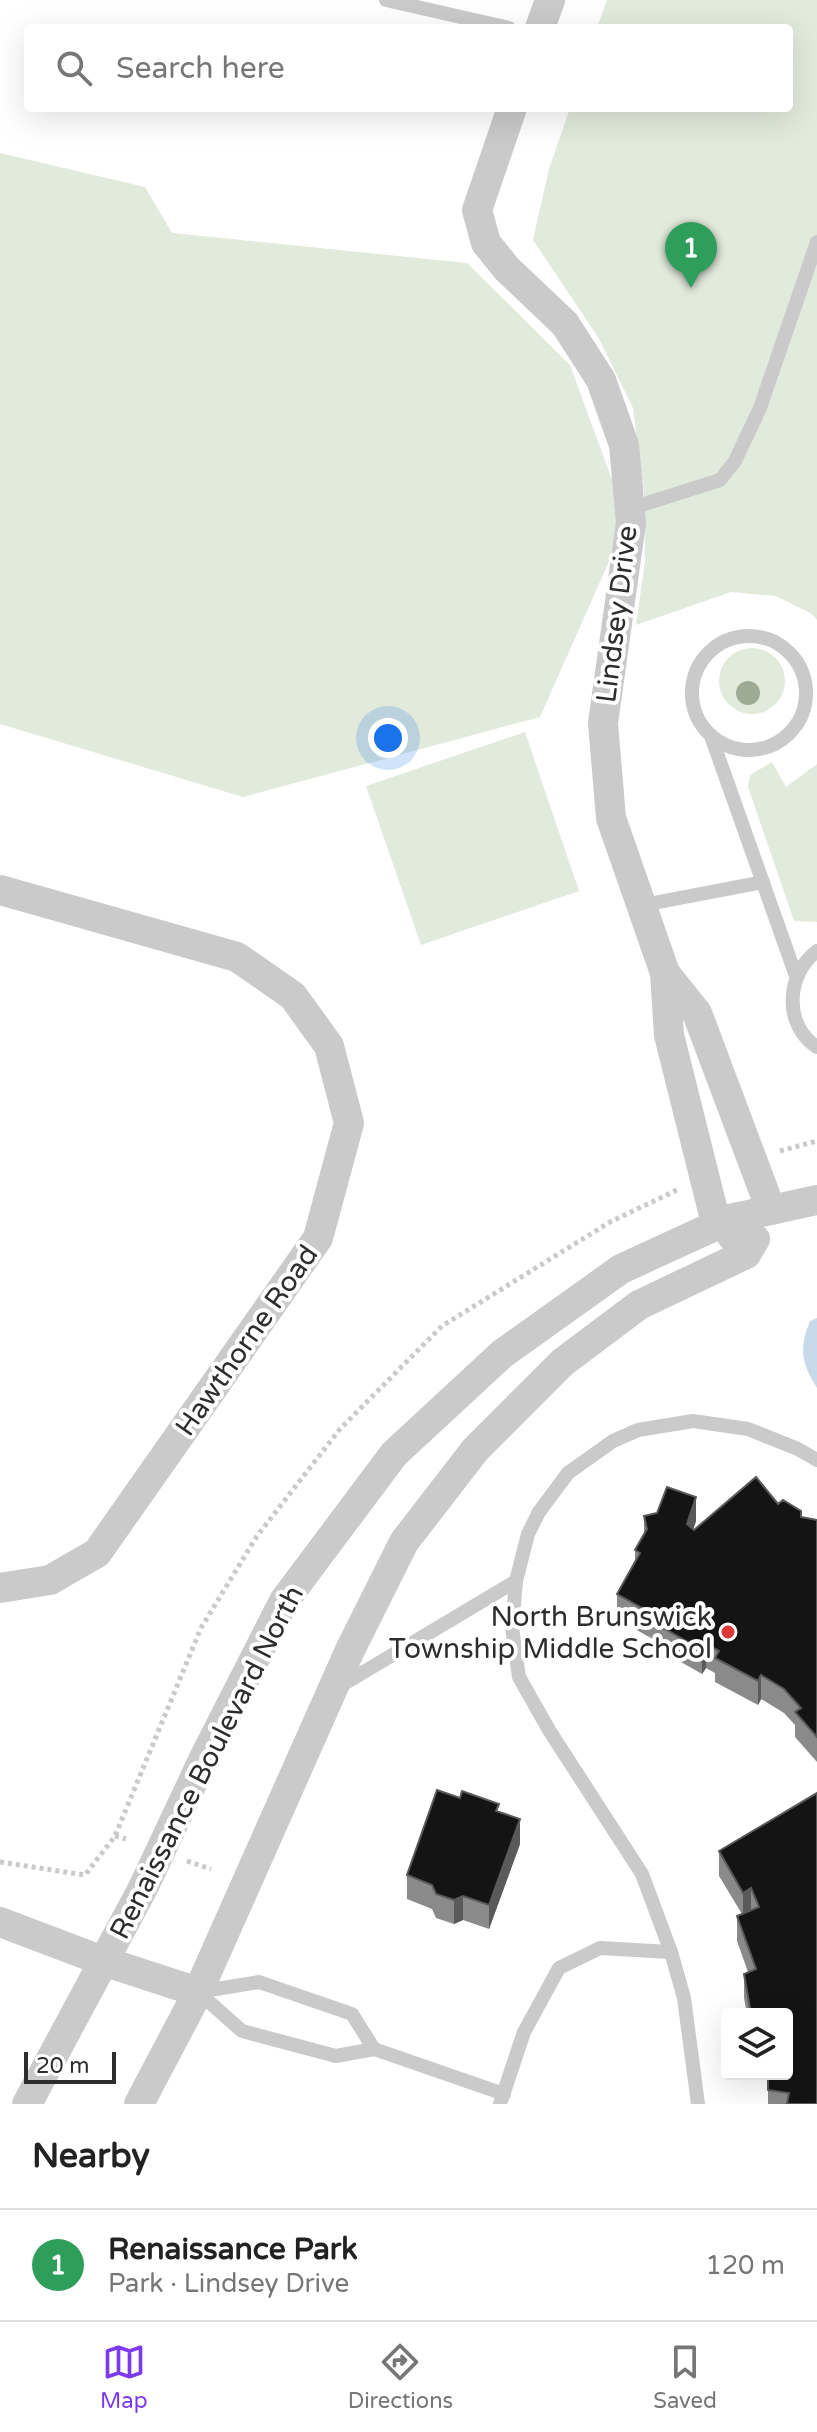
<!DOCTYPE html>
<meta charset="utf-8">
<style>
body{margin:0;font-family:"Varela Round",sans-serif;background:#f6f6f6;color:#222}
.controls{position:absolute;right:24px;bottom:24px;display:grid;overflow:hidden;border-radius:8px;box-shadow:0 8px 32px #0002}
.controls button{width:72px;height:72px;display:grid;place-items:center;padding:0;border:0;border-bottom:2px solid #e0e0e0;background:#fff;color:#222;font:40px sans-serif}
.scale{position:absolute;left:24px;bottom:20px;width:92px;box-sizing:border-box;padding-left:8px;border:4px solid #2d2d2d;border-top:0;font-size:22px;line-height:28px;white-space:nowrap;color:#2d2d2d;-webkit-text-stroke:6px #fff;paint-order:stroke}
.you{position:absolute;left:388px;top:738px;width:28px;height:28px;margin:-20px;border:6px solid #fff;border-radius:50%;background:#1a73e8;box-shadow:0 0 0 12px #1a73e833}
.badge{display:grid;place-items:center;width:52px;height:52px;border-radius:50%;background:#7c3aed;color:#fff;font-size:26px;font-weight:700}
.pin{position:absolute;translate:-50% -66px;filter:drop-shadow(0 2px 4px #0008)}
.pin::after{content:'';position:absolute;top:42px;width:28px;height:24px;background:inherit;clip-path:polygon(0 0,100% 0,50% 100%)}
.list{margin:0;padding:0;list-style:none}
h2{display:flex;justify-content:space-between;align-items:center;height:104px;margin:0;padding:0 32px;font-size:34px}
h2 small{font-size:26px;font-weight:400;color:#767676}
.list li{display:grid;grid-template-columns:52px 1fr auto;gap:24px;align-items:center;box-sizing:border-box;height:112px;padding:0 32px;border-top:2px solid #e0e0e0}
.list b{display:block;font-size:30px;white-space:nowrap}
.list p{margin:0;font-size:26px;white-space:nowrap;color:#767676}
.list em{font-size:26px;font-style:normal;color:#767676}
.icon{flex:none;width:44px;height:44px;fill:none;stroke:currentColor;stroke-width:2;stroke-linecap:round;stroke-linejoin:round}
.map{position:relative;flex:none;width:817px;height:2104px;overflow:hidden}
.search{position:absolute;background:#fff;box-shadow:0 8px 32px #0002;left:24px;right:24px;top:24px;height:88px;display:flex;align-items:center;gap:20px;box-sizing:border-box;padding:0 28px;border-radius:8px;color:#767676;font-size:30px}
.sheet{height:216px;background:#fff}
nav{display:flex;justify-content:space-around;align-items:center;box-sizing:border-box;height:112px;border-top:2px solid #e0e0e0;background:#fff;font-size:22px;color:#767676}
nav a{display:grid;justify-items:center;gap:4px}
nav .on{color:#7c3aed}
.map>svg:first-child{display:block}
.green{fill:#e2eadb}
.water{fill:#c8dae9}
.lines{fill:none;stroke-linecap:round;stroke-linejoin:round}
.path{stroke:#cacaca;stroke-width:5;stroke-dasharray:4 4;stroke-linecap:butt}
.lane{stroke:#cacaca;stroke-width:14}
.street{stroke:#cacaca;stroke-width:30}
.tree{fill:#9dab94}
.wall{fill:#8a8a8a}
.shaded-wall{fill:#5a5a5a}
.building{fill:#141414;stroke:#5a5a5a;stroke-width:2}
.poi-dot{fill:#dd3637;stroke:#fff;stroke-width:3}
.labels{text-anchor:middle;stroke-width:8;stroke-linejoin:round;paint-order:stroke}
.street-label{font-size:28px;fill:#2d2d2d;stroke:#fff}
.poi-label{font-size:28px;fill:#2d2d2d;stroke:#fff;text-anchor:end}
</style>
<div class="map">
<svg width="817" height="2104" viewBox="0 0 817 2104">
<rect width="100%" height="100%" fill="#fff"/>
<g class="green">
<path d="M607 0H817V620L812 614 776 596 731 592 636 625 645 561 644 493 633 408 598 337 533 240 549 169 570 108H789V28H597Z"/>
<path d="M0 153 145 187 172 233 467 263 570 365 627 521 540 717 243 797 0 724Z"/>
<circle cx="752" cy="681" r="33"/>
<path d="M525 732 579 891 421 945 366 786Z"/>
<path d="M772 762 786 787 817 764V922L794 921 748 787 750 775Z"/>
</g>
<path class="water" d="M817 1318V1388C801 1363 799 1348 810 1321Z"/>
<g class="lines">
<g class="path">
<path d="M780 1151 817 1141"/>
<path d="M115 1836 126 1839"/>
<path d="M187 1861 211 1869"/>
<path d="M0 1862 85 1875 115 1836 201 1628 257 1536 340 1429 442 1326 610 1222 677 1190"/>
</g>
<g class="lane">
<path d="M386 0 509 28"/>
<path d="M629 509 720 480 735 461 760 408 817 242"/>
<circle cx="749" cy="693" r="57"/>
<path d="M711 736 796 976"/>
<path d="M643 905 763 882"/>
<path d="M817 951C786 974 783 1025 817 1047"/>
<path d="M337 1688 516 1581"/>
<path d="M198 1992 242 2031 336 2056 374 2049 504 2094"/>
<path d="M198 1992 259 1982 352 2014 374 2049"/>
<path d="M500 2104 524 2032 559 1968 600 1948 671 1952"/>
<path d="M698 2104 684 1998 671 1952 642 1874 549 1730 519 1677 512 1628 516 1581 528 1534 539 1512 568 1473 613 1441 638 1430 693 1421 748 1429 798 1449 817 1460"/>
</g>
<g class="street">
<path d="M540 28 550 0"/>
<path d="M512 108 477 210 486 243 507 269 565 324 601 380 624 445 631 523 603 723 611 818 665 973 669 1035 713 1211 746 1254"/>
<path d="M0 890 237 957 293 996 329 1046 349 1123 318 1238 97 1553 50 1580 0 1588"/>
<path d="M665 973 697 1013 771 1210"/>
<path d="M0 1922 103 1961 198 1992"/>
<path d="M27 2104 143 1888 205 1756 284 1601 394 1454 502 1354 621 1269 730 1219 817 1200"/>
<path d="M139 2104 198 1992 350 1650 404 1542 475 1450 563 1362 639 1305 746 1254 755 1239"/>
</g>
</g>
<circle class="tree" cx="748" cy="693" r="12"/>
<g class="wall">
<path d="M778 1504 801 1517 817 1520V1762L795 1737V1725L784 1713 761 1699 758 1705 715 1682V1673L706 1668 702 1674 660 1650V1643L617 1619V1594L635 1562V1550L644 1534V1516L657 1513 696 1521 693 1530H694Z"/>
<path d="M817 1793V2104H768V2074L787 2014H747L744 1998V1974L748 1972 737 1941V1916L742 1914 719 1876V1851Z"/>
<path d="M499 1812 520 1844 489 1929 463 1920 454 1924 436 1918 432 1909 407 1899V1875Z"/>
</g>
<g class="shaded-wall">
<path d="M696 1497V1521L687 1548V1524Z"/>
<path d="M706 1644V1668L702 1674V1650Z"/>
<path d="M761 1675V1699L758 1705V1681Z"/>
<path d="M520 1819V1844L489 1929V1905Z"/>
<path d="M751 1888V1913L743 1917V1893Z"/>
<path d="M463 1896V1920L454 1924V1900Z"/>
</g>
<g class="building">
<path d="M756 1477 778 1504 783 1500 801 1511V1517L817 1520V1737L795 1712 801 1708 784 1689 761 1675 758 1681 715 1658 719 1651 706 1644 702 1650 660 1626 663 1620 617 1594 640 1553 635 1550 647 1529 644 1516 657 1513 667 1487 696 1497 687 1524 694 1530Z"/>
<path d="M437 1790 460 1798 462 1791 499 1804 496 1811 520 1819 489 1905 463 1896 454 1900 436 1894 432 1885 407 1875Z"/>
<path d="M817 1793V2104H787L789 2093 768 2090V2074H787V2014H751L744 1974 756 1969 737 1916 759 1907 751 1888 743 1893 719 1851Z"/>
</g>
<circle class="poi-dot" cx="728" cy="1632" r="8"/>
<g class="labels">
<g class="street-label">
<text transform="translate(616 614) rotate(-83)" y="10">Lindsey Drive</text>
<text transform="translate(246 1340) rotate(-55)" y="10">Hawthorne Road</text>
<text transform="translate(206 1762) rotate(-63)" y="10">Renaissance Boulevard North</text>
</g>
<g class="poi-label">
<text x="712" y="1626">North Brunswick<tspan x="712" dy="32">Township Middle School</tspan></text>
</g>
</g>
</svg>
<div class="controls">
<button><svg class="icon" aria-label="layers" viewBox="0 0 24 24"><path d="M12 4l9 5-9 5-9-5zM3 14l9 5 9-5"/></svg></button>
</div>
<div class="scale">20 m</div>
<div class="you"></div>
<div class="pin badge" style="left:691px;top:288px;background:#2e9e5b">1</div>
<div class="search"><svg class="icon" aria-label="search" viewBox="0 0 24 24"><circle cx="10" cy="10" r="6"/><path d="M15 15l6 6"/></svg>Search here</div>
</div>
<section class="sheet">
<h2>Nearby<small></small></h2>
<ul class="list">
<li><span class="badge" style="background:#2e9e5b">1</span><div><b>Renaissance Park</b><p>Park · Lindsey Drive</p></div><em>120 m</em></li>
</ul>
</section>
<nav>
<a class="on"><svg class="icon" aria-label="map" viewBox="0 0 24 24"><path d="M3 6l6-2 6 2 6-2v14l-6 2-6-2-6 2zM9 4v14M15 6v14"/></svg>Map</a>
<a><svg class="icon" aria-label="directions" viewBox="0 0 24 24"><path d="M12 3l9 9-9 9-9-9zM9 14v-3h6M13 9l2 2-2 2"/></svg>Directions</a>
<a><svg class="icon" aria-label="saved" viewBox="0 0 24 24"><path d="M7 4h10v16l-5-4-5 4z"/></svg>Saved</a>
</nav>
